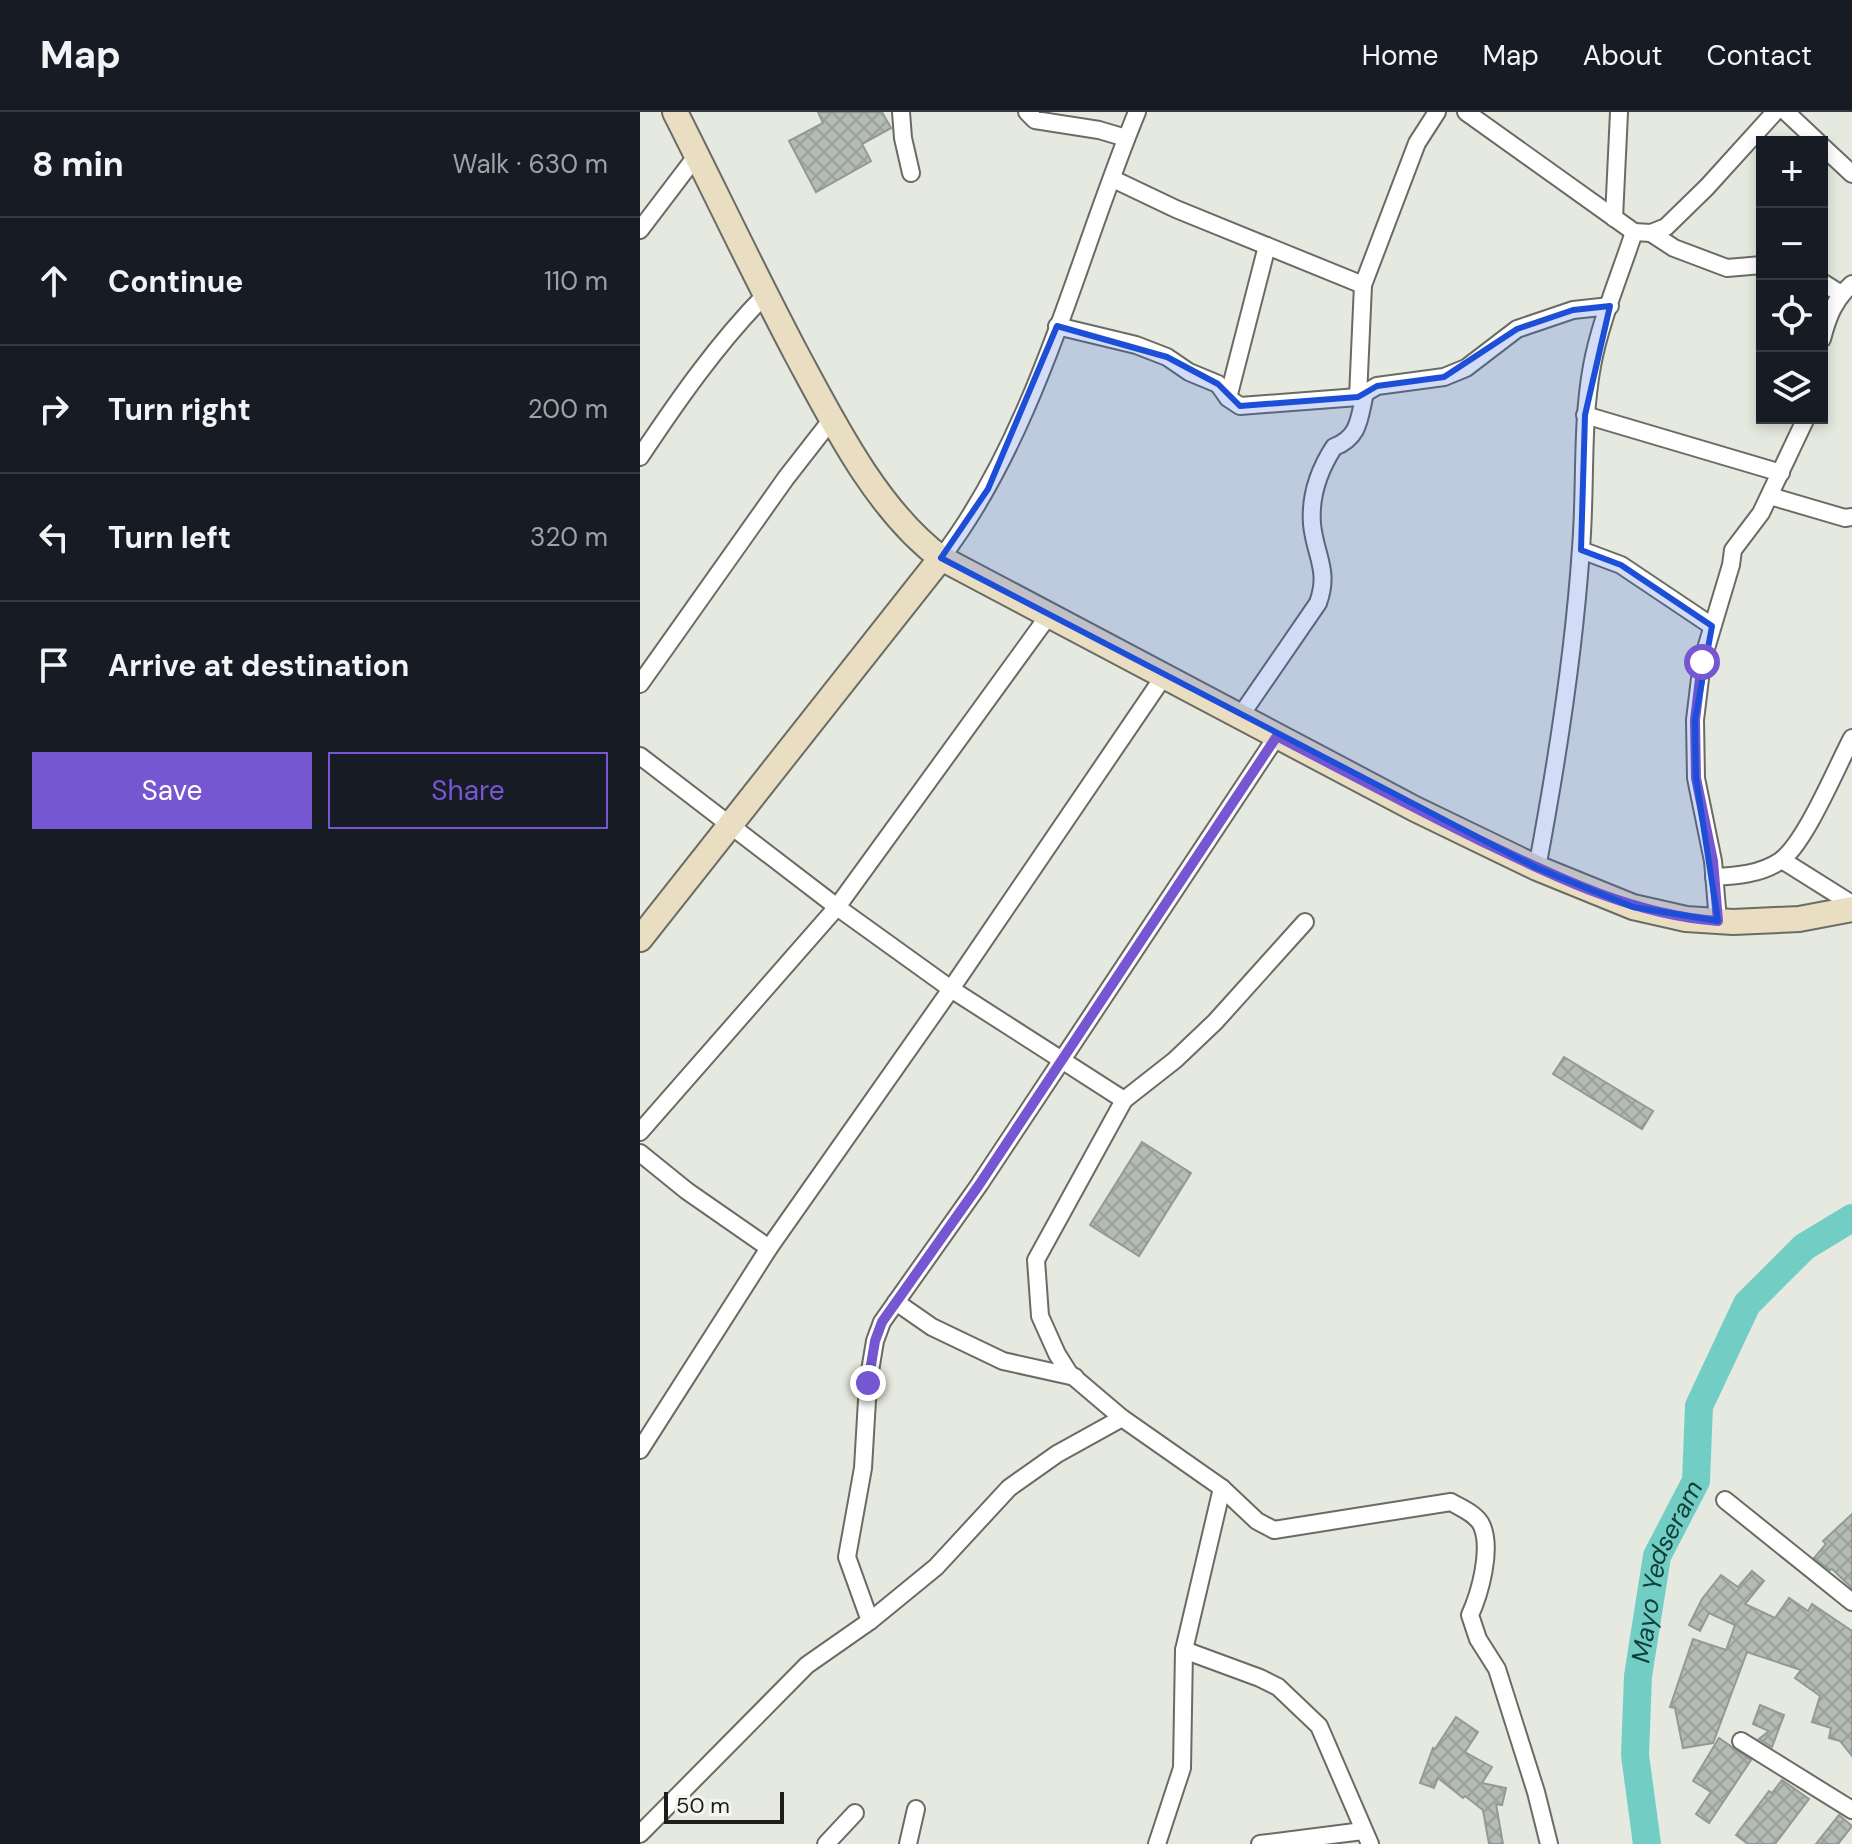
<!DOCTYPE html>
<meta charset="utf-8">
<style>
body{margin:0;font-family:"DM Sans",sans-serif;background:#20242c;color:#f1f3f6}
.controls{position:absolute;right:24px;top:24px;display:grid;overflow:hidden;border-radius:0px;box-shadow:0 4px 12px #0003}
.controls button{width:72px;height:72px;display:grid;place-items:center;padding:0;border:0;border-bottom:2px solid #363941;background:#171b24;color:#f1f3f6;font:40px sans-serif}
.scale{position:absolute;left:24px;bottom:20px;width:120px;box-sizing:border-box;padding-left:8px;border:4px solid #1d1d1a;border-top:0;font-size:22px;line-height:28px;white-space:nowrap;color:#1d1d1a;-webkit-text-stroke:6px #f3f6ec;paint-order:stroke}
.stop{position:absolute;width:24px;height:24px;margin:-18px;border:6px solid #7757d1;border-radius:50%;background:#fff}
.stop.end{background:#7757d1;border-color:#fff;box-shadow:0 2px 8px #0008}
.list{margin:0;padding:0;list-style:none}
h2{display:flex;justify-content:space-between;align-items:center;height:104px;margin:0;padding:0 32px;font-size:34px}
h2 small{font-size:26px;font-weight:400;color:#9ea1a6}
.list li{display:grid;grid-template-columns:52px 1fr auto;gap:24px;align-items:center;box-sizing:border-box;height:128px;padding:0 32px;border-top:2px solid #363941}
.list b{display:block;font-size:30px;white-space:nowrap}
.list em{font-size:26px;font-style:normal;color:#9ea1a6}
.actions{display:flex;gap:16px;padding:24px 32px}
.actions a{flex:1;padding:18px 0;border:2px solid #7757d1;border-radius:0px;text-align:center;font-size:28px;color:#7757d1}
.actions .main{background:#7757d1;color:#fff}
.icon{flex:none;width:44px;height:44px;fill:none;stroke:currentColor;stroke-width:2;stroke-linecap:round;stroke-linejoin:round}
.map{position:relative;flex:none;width:1212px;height:1732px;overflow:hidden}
header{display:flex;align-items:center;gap:48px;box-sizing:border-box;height:112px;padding:0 40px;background:#171b24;border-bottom:2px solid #363941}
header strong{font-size:38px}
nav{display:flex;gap:44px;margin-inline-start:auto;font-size:28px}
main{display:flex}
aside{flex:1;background:#171b24}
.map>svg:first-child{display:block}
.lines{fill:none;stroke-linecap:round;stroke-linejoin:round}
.river{stroke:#72cec5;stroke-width:28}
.building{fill:url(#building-cross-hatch);stroke:#929a94;stroke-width:2}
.minor-casing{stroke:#6a6c64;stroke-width:20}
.secondary-casing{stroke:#6a6c64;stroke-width:28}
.minor{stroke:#fff;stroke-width:16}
.secondary{stroke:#e9ddc2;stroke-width:24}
.route{stroke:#7757d1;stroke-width:10}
.marked{fill:#1d4ed8;fill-opacity:0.2;stroke:#1d4ed8;stroke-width:6;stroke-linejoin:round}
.labels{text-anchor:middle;stroke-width:6;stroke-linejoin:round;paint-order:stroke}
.water-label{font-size:26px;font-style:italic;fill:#123e3a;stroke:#f3f6ec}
</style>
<header>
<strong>Map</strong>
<nav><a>Home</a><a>Map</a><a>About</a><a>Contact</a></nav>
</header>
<main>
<aside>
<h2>8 min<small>Walk · 630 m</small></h2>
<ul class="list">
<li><svg class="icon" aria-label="ahead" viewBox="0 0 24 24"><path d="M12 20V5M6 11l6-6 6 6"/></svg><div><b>Continue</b></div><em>110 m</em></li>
<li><svg class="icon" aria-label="right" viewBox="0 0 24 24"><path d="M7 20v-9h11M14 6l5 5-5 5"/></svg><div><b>Turn right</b></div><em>200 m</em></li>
<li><svg class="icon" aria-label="left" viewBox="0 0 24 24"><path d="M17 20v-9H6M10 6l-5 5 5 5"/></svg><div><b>Turn left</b></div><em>320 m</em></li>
<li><svg class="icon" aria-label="arrive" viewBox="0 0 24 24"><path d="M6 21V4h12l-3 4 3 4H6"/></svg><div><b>Arrive at destination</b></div></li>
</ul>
<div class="actions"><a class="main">Save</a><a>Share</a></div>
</aside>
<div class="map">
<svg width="1212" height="1732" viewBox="0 0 1212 1732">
<defs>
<pattern id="building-cross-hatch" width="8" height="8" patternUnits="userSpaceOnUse" patternTransform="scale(2)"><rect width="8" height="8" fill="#b3bbb4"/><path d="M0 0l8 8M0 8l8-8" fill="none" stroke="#9aa09a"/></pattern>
</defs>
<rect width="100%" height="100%" fill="#e6e9df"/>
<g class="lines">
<path class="river" id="s1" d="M1007 1732 995 1643 998 1564 1017 1444 1056 1369 1059 1294 1107 1192 1164 1135 1212 1106"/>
</g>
<g class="building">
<path d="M178 0H242L251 16 222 32 231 49 176 80 149 29 183 11Z"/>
<path d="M924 945 1013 999 1002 1017 913 962Z"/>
<path d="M502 1030 551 1061 499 1144 450 1113Z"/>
<path d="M1212 1402V1476L1192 1457 1190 1458 1174 1446 1186 1432 1183 1429Z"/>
<path d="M1112 1459 1124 1469 1105 1492 1135 1506 1149 1486 1168 1499 1172 1492 1212 1519V1644L1200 1629 1189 1626 1191 1616 1172 1610 1180 1584 1155 1566 1161 1558 1107 1540 1073 1631 1043 1636 1035 1596 1030 1595 1053 1527 1086 1538 1095 1513 1069 1501 1060 1519 1049 1513 1062 1487 1081 1463 1098 1475Z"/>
<path d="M1120 1593 1144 1603 1132 1635 1119 1627 1129 1619 1113 1612Z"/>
<path d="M816 1605 838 1620 825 1640 852 1655 842 1671 866 1676 862 1693 856 1692 863 1732H849L843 1698 825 1684 823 1686 798 1666 794 1676 780 1671 793 1636 795 1637Z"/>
<path d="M1079 1626 1111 1648 1069 1711 1056 1702 1071 1680 1053 1669Z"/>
<path d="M1142 1668 1169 1687 1135 1732H1108L1096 1723 1129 1679 1132 1681Z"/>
<path d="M1199 1703 1212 1714 1198 1732H1176Z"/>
</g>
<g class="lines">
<defs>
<g id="minor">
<path d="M261 0 263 26 271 61"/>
<path d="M387 0 395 8 459 18 486 26"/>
<path d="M826 0 994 120 1011 121 1026 115 1067 75 1135 0"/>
<path d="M1146 0 1178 30"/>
<path d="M1182 34 1212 62"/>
<path d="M473 67 536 97 723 173"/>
<path d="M974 106 979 0"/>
<path d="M0 118 57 43"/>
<path d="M1011 121 1034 136 1087 156 1122 153"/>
<path d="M1182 170 1201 182"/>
<path d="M417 214 496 233 527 245 549 260 578 272 588 286 600 294 718 285 737 274 804 265 826 256 877 217 933 198 970 194"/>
<path d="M1182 227C1188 204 1194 188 1212 172"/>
<path d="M718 285 723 173 777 31 797 0"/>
<path d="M588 286 627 134"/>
<path d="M945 303 1141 361"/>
<path d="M0 345C38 288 77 232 125 183"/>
<path d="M1130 384 1205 406 1212 405"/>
<path d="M941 438 981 453 1072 514"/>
<path d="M301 446C397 321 437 145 497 0"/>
<path d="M0 572 146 366 192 307"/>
<path d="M601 603 678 491C690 458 675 444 672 412 670 385 679 358 694 335 720 325 719 306 725 281"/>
<path d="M0 644 197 795 311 877 484 988"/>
<path d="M1142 748 1212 792"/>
<path d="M897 756C917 650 934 543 941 436 946 375 941 314 952 254 960 210 980 163 994 120"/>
<path d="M1074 765C1096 764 1121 762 1140 749 1165 732 1196 656 1212 626"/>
<path d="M1078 809 1073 749 1056 666 1055 608 1062 550 1091 453 1093 438 1121 401 1166 306"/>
<path d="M665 810 575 910 535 948 484 988 396 1148 400 1204 417 1242 429 1261 482 1306 582 1376 617 1409 634 1418 811 1390C821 1396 837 1402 842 1414 852 1438 840 1481 830 1503L838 1527 857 1557 896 1680 909 1732"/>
<path d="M0 1020 197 795 409 503"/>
<path d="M0 1041 47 1079 129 1136"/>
<path d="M256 1190 292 1215 363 1249 435 1265"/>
<path d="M0 1338 129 1136 311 877 524 564"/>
<path d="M1085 1388 1212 1490"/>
<path d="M230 1509 207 1445 223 1356 228 1271 235 1229 242 1210 339 1073 637 624"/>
<path d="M544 1538 620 1566 638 1575 679 1614 730 1732"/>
<path d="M1101 1629 1212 1698"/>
<path d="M0 1722 167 1553 230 1509 296 1455 369 1376 417 1342 482 1306"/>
<path d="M186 1732 215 1701"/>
<path d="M268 1732 276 1697"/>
<path d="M517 1732 542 1656 544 1538 582 1376"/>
<path d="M620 1732 723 1719"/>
</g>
<g id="secondary">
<path d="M35 0C76 81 115 164 158 245 195 314 238 399 301 446L775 697 897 756 993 795 1046 807 1093 810 1159 807 1212 797"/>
<path d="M0 827 301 446"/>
</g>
</defs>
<use href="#minor" class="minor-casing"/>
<use href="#secondary" class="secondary-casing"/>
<use href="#minor" class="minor"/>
<use href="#secondary" class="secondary"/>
</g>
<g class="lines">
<path class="route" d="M228 1271 235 1229 242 1210 339 1073 637 624C706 660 774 696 843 730 918 766 994 803 1078 809L1073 749 1056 666 1055 608 1062 550"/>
</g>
<path class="marked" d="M970 194 945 303 941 438 981 453 1072 514 1055 608 1056 666 1078 809 993 795 897 756 301 446 348 377 417 214 527 245 578 272 600 294 718 285 737 274 804 265 877 217 933 198Z"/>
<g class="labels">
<g class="water-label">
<text dy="9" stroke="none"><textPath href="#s1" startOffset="278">Mayo Yedseram</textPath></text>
</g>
</g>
</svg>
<div class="controls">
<button>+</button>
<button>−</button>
<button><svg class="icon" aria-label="locate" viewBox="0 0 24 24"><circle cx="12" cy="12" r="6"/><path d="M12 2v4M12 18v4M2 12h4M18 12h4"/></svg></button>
<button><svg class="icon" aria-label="layers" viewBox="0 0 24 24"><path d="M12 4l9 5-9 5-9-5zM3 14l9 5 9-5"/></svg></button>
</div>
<div class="scale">50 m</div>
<div class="stop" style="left:1062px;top:550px"></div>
<div class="stop end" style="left:228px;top:1271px"></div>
</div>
</main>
